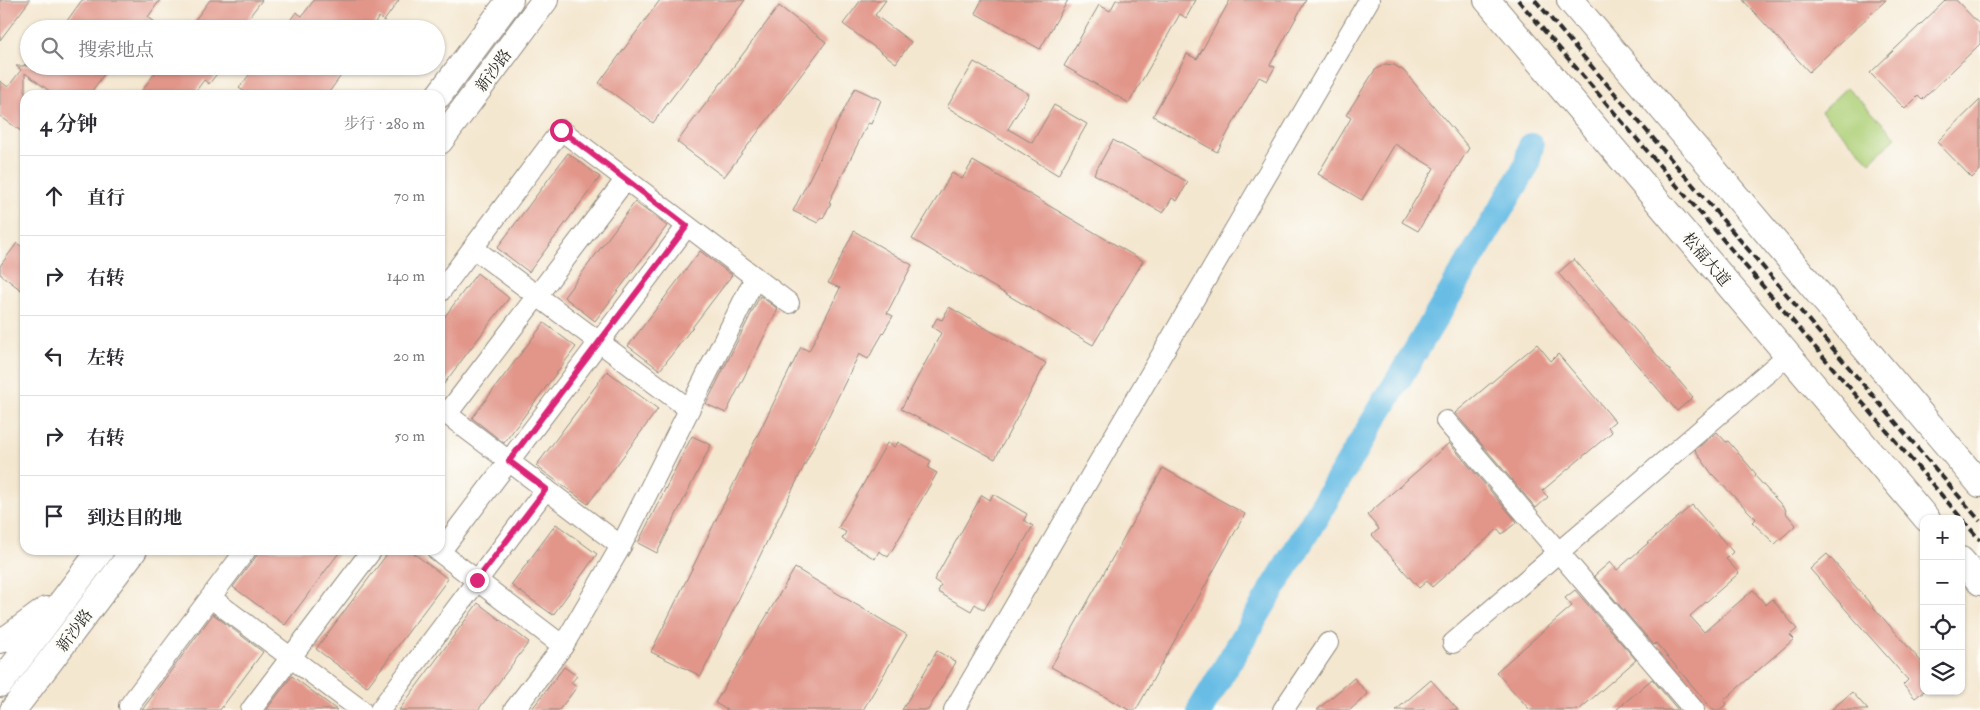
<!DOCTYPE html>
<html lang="zh">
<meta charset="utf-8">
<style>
body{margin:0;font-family:"IM FELL Double Pica","Noto Serif SC",serif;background:#f7f7f7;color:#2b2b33}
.controls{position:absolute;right:15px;bottom:15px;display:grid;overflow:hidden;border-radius:10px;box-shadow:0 1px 4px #0004}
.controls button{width:45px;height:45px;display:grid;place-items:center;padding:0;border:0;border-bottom:1px solid #e1e1e2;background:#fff;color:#2b2b33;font:25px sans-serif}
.stop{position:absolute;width:15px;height:15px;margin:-11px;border:4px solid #db2777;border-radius:50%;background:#fff}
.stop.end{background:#db2777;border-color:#fff;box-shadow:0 1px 5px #0008}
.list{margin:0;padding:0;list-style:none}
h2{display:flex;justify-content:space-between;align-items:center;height:65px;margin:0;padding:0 20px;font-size:21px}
h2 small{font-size:16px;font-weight:400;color:#7c7c81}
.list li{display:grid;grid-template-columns:32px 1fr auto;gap:15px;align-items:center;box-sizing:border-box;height:80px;padding:0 20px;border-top:1px solid #e1e1e2}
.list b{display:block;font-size:19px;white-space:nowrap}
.list em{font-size:16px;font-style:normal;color:#7c7c81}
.icon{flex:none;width:28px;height:28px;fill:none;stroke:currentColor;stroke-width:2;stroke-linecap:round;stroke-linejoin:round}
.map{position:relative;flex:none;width:1980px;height:710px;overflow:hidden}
.search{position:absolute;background:#fff;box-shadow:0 1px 4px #0004;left:20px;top:20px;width:425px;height:55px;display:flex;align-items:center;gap:12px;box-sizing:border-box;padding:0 18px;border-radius:28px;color:#7c7c81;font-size:19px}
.panel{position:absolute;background:#fff;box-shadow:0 1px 4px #0004;left:20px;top:90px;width:425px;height:465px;border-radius:15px}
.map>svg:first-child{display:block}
.green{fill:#aed078;stroke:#6c7e52}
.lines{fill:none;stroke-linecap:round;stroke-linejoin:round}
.river{stroke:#69bde5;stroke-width:26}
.building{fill:#e2968a}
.minor-casing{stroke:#90897e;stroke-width:22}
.major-casing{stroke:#90897e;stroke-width:28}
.minor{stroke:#fff;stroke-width:20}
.major{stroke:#fff;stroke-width:26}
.rail{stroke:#2b2b2b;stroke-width:4;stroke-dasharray:8 4;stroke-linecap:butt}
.route{stroke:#db2777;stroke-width:6}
.labels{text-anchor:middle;stroke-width:4.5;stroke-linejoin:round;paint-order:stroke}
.street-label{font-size:16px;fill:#2b2b2b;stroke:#fdfcf7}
</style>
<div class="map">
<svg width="1980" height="710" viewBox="0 0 1980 710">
<rect width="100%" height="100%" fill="#fdfcf7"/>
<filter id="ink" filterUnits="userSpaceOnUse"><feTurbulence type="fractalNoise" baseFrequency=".02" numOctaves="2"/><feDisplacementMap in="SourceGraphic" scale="10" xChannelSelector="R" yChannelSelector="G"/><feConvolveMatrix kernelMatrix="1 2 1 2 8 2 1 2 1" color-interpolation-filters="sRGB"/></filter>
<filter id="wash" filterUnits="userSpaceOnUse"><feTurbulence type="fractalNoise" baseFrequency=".0096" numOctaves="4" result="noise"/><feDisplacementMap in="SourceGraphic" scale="20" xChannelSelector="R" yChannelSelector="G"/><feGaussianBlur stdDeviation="1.12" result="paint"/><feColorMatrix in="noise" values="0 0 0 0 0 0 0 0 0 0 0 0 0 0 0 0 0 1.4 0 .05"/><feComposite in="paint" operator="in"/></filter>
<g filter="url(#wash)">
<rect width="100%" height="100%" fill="#f4e7d0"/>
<path class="green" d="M1847 87 1896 137 1870 162 1821 112Z"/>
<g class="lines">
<path class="river" d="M1200 710 1526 167 1531 146"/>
</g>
<g id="blocks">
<g class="building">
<path d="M0 0H30L0 40Z"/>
<path d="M82 0H160L148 17 155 22 150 29H61Z"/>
<path d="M210 0H262L240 29H188Z"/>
<path d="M314 0H399L384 21 379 17 371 29H284L296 12 302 16Z"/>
<path d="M660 0H745L653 123 599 83Z"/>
<path d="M861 0H886L875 15 911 42 896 63 843 24Z"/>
<path d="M982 0H1068L1040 49 975 13Z"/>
<path d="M1116 0H1196L1186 18 1180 14 1129 103 1064 66 1099 5 1110 11Z"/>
<path d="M1230 0H1306L1270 65 1275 67 1267 81 1259 77 1217 152 1153 116 1187 54 1197 59Z"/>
<path d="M1743 0H1886L1809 72Z"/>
<path d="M1946 0H1956L1980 25V44L1922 100 1918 96 1905 109 1870 73Z"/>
<path d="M779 6 826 42 724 177 677 142Z"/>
<path d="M974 62 1029 94 1008 129 1032 143 1054 105 1087 124 1058 175 947 107Z"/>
<path d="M25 64V66H110L89 95H55L25 73V134L0 116V81L8 87 21 70 16 66H24Z"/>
<path d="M1385 64 1394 65 1404 71 1469 148 1418 231 1402 222 1434 168 1395 144 1362 200 1318 174 1351 118 1346 115 1375 70Z"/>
<path d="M160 66H223L209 84 204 80 193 95H139Z"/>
<path d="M256 66H348L327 95H249L239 88Z"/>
<path d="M855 88 881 100 871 124 868 123 829 202 831 203 823 218 821 217 818 223 793 211Z"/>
<path d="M1980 100V170L1972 178 1937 142Z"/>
<path d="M1113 140 1188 182 1177 201 1172 198 1163 213 1094 174Z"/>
<path d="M568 153 600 177 529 272 497 248Z"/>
<path d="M973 161 1143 261 1093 345 912 239 952 173 962 179Z"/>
<path d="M635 202 667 226 595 321 564 297Z"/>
<path d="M854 231 912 265 887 313 893 316 868 359 859 354 701 676 651 652 801 347 809 351 840 288 828 283Z"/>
<path d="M17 243 25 249V293L0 274V266Z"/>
<path d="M700 251 732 275 660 370 628 346Z"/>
<path d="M1574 259 1693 397 1677 411 1558 273Z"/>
<path d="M477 273 509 298 440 389V323Z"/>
<path d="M760 296 778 309 726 413 706 404Z"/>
<path d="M949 307 1046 363 995 459 901 409 941 333 932 327 937 318 942 320Z"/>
<path d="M544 323 576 347 504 443 472 418Z"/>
<path d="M1537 344 1551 361 1558 354 1615 421 1608 427 1612 432 1542 491 1548 497 1536 508 1455 413Z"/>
<path d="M607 371 658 409 588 504 536 466Z"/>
<path d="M1717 432 1726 442 1728 441 1756 474 1755 476 1786 510 1785 512 1796 525 1775 544 1752 522 1756 519 1712 474 1695 450Z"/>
<path d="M692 436 711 445 657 553 638 543Z"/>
<path d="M898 442 931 461 928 468 937 473 888 557 879 551 875 559 842 539 846 532 838 528 887 443 895 447Z"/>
<path d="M1449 443 1517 522 1502 534 1498 529 1432 587 1427 581 1419 588 1372 535 1379 529 1367 515Z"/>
<path d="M1163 468 1245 514 1136 710H1129L1051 667Z"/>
<path d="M993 494 1027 514 1024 520 1033 526 984 610 975 604 971 611 938 592 941 585 934 580 982 495 990 500Z"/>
<path d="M1692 505 1733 552 1726 559 1739 573 1690 616 1704 632 1753 590 1766 605 1772 599 1797 629 1790 635 1794 639 1724 700 1727 704 1719 710H1713L1656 643 1654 645 1594 576 1610 562 1617 570Z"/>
<path d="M556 524 597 554 553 615 511 585Z"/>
<path d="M261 550H341L285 625 233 587Z"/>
<path d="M390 550H409L448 579 367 687 316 649Z"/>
<path d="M1827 554 1924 665V691L1915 698 1903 685 1908 680 1810 569Z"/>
<path d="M795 568 907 635 863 710H727L715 703Z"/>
<path d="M1575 590 1636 660 1579 710H1530L1496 672 1572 606 1565 598Z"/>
<path d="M478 603 529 642 478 710H399Z"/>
<path d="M213 614 263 652 220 710H142Z"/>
<path d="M937 651 956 662 928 710H902Z"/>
<path d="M564 667 577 676 571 683 577 687 559 710H531Z"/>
<path d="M292 676 337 710H266Z"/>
<path d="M1354 678 1368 694 1350 710H1317Z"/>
<path d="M1652 679 1678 710H1616Z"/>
<path d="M1431 680 1458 710H1396Z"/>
<path d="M1852 692 1868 710H1831Z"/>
</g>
</g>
</g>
<g filter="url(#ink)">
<use href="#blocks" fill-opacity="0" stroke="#90897e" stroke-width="1"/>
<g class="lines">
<defs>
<g id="minor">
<path d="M473 248 689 409"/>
<path d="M440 292 561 130 789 303"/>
<path d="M440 409 621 546"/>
<path d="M447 414 626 179"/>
<path d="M1446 421 1694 710"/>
<path d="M437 550 563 646"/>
<path d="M440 552 687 226"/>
<path d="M211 598 361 710"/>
<path d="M1453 643 1788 355"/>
<path d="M130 710 129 706 246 550"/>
<path d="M251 710 372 550"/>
<path d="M380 710 546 489"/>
<path d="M514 710 563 646 621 546 755 278"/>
<path d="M954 710 1369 0"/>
<path d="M1283 710 1328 643"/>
</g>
<g id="major">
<path d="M1487 0 1927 519"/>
<path d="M1570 0 1980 484"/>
<path d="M439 95 510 0"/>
<path d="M440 141 545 0"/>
<path d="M1961 560 1980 582"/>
<path d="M0 640 8 638 46 610"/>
<path d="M0 684 101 550"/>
<path d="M13 710 134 550"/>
</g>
</defs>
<use href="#minor" class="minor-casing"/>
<use href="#major" class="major-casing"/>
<use href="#minor" class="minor"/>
<use href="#major" class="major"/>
<g class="rail">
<path d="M1518 0 1980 540"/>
<path d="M1535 0 1980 521"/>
</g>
</g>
</g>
<g class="lines" filter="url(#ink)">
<path class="route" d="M477 580 546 489 509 461 687 226 561 130"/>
</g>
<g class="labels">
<g class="street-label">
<text transform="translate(493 70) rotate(-53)" y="6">新沙路</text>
<text transform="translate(1707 259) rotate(50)" y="6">松福大道</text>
<text transform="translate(74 630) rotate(-53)" y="6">新沙路</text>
</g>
</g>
</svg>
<div class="controls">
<button>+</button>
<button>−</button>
<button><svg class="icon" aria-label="locate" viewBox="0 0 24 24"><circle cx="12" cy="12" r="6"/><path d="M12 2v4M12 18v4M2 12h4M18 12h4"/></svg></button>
<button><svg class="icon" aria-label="layers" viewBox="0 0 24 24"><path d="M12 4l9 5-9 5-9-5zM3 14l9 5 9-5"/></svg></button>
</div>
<div class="stop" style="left:561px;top:130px"></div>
<div class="stop end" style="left:477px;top:580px"></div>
<div class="search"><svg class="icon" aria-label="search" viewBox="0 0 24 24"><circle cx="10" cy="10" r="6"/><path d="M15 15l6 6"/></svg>搜索地点</div>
<section class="panel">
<h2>4 分钟<small>步行 · 280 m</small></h2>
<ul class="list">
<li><svg class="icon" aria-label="ahead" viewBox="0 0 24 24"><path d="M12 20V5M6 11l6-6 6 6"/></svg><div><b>直行</b></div><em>70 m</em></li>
<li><svg class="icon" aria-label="right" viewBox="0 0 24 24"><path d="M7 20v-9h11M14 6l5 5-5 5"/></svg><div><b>右转</b></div><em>140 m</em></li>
<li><svg class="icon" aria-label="left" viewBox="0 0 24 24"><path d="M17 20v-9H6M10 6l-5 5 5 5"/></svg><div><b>左转</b></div><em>20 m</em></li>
<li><svg class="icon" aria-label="right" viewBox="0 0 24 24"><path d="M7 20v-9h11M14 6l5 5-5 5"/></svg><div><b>右转</b></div><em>50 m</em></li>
<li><svg class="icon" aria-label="arrive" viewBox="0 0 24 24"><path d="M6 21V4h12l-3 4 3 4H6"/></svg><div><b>到达目的地</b></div></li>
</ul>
</section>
</div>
